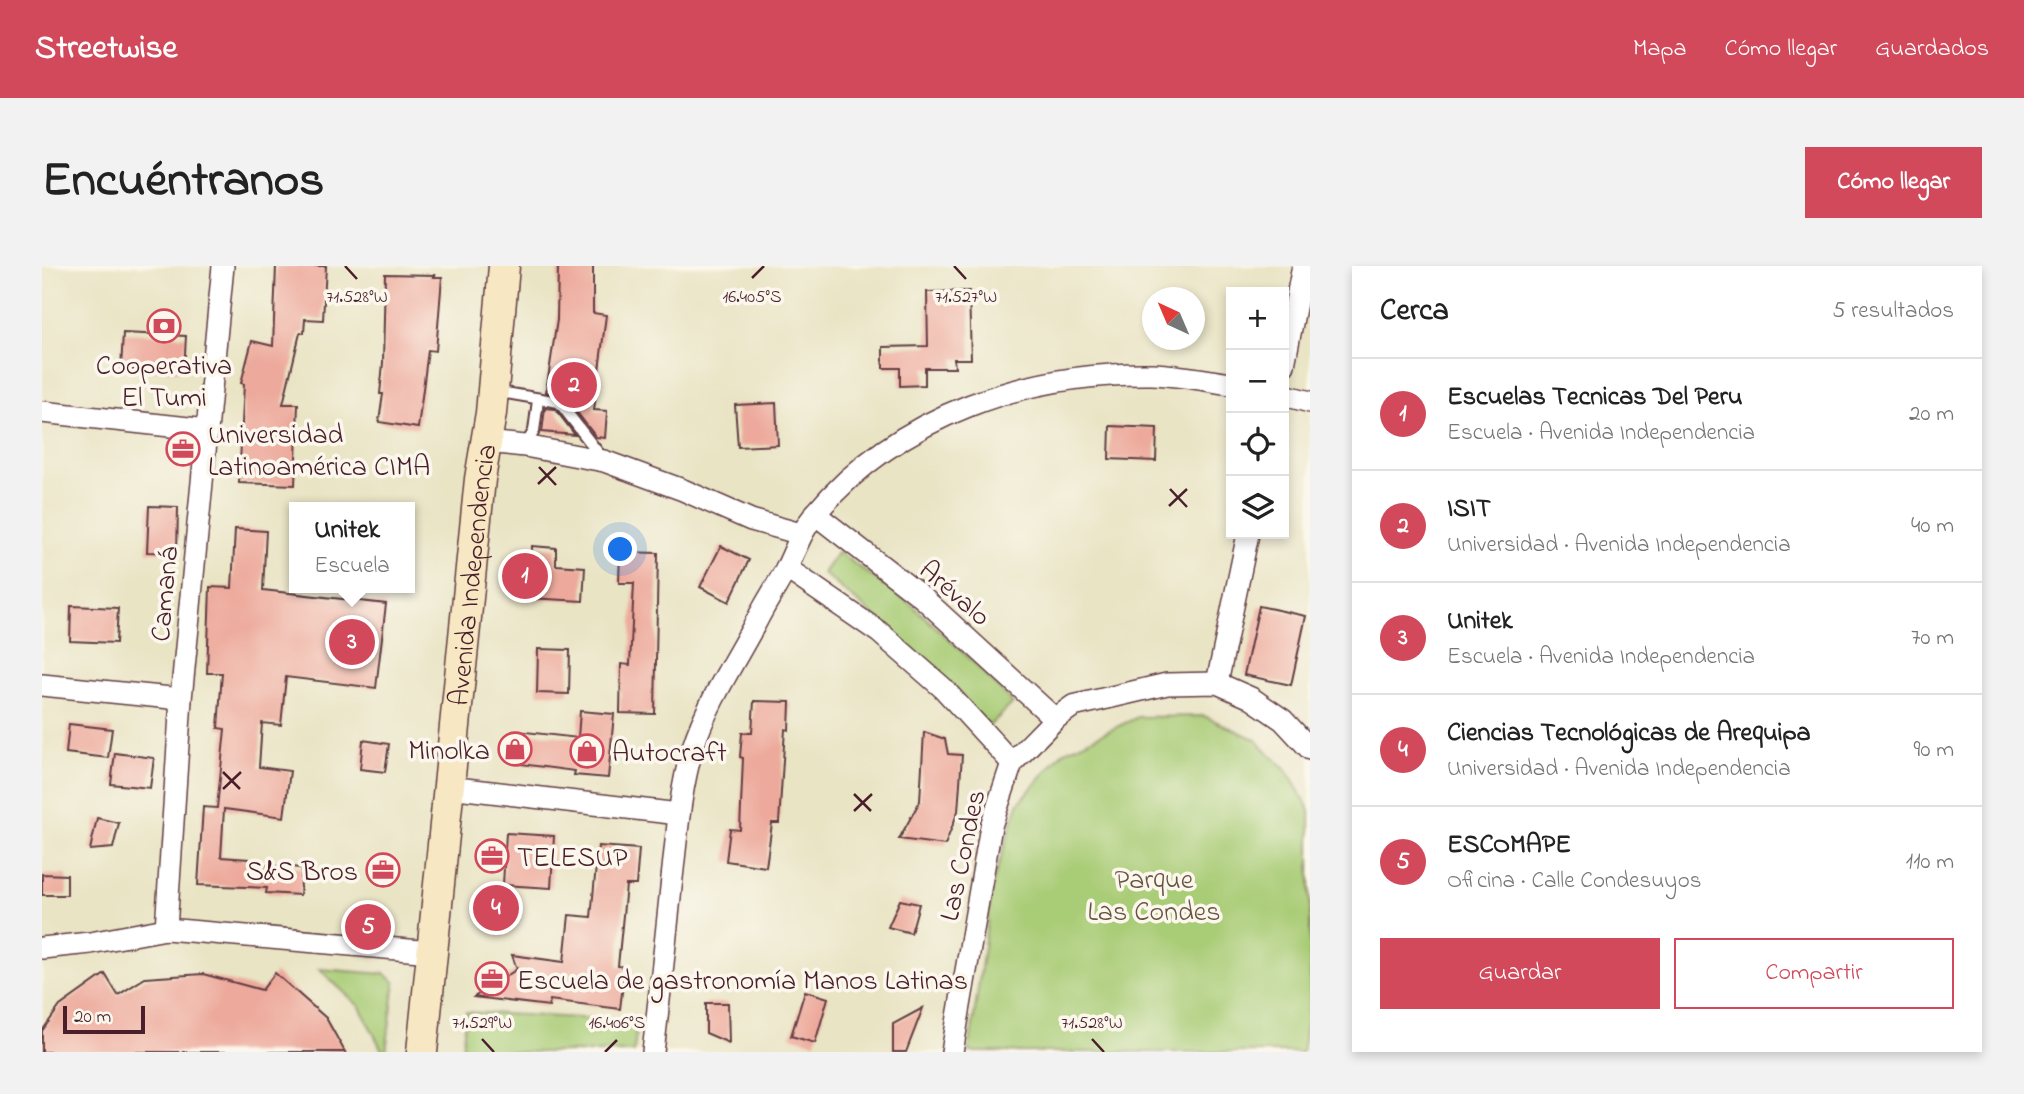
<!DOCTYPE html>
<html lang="es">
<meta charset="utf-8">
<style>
body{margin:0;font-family:"Indie Flower",sans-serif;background:#f2f2f2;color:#222}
.controls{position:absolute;right:21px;top:21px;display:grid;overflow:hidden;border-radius:0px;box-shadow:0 4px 10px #0003}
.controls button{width:63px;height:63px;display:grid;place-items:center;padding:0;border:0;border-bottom:2px solid #e0e0e0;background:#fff;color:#222;font:35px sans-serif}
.compass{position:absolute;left:1100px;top:21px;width:63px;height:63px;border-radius:50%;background:#fff;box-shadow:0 4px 10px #0003;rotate:316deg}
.scale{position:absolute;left:21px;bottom:18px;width:82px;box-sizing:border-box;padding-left:7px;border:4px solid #4a1f2b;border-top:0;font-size:19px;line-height:24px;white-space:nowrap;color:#4a1f2b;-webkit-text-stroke:5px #fbf7ec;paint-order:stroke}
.you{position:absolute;left:579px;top:284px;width:24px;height:24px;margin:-18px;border:5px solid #fff;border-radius:50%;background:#1a73e8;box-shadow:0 0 0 10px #1a73e833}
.badge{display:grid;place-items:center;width:46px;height:46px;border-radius:50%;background:#d1495b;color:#fff;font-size:23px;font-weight:700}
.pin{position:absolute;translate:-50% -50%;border:4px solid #fff;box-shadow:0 2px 7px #0006}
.popup{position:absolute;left:247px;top:236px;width:126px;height:91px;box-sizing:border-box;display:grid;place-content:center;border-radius:0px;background:#fff;filter:drop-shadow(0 2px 5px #0005);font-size:23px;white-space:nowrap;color:#767676}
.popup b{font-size:26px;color:#222}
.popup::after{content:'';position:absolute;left:50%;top:100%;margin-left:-14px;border:14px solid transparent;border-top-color:#fff}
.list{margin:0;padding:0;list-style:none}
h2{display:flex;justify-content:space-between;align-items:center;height:91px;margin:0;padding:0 28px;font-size:30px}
h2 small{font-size:23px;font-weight:400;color:#767676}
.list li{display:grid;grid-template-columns:46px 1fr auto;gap:21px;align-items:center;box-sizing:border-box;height:112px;padding:0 28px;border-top:2px solid #e0e0e0}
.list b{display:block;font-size:26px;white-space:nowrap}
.list p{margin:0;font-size:23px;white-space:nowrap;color:#767676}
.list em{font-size:23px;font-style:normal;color:#767676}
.actions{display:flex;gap:14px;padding:21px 28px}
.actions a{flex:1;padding:16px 0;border:2px solid #d1495b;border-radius:0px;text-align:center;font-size:24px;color:#d1495b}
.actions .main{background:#d1495b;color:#fff}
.icon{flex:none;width:38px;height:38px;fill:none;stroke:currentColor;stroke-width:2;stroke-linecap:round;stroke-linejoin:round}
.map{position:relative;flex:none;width:1268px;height:786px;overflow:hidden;border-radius:0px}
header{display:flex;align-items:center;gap:42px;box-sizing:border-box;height:98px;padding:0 35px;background:#d1495b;color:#fff}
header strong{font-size:33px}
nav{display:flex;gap:38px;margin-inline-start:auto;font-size:24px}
.intro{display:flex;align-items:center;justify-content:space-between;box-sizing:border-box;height:168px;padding:0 42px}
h1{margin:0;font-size:49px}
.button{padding:18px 32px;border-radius:0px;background:#d1495b;color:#fff;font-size:24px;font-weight:700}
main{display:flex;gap:42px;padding:0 42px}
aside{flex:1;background:#fff;border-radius:0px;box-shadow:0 4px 10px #0003}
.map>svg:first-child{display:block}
.green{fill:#a9cc76;stroke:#7a7650;stroke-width:2}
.building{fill:#edaa9c}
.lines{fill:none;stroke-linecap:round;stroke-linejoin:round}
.service-casing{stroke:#623d42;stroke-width:14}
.minor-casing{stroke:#623d42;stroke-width:24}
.secondary-casing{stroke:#623d42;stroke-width:33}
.service{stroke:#fff;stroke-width:10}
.minor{stroke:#fff;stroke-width:21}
.secondary{stroke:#f7e8c3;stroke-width:30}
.ticks{fill:none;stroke:#4a1f2b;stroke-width:2.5}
.labels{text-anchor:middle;stroke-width:7;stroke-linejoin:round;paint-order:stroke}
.poi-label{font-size:28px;fill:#4a1f2b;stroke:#fbf7ec;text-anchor:start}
.street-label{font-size:28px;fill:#4a1f2b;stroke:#fbf7ec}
.park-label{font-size:28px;fill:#665342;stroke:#fbf7ec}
.ticks-label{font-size:18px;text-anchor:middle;fill:#4a1f2b;stroke:#fbf7ec;stroke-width:7;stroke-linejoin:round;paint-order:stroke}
</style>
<header>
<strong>Streetwise</strong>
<nav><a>Mapa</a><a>Cómo llegar</a><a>Guardados</a></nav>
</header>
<div class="intro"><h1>Encuéntranos</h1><a class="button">Cómo llegar</a></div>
<main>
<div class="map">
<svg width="1268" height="786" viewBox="0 0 1268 786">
<rect width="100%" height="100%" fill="#fbf7ec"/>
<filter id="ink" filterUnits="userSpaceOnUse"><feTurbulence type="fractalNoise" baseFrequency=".0143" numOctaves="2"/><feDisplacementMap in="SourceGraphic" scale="14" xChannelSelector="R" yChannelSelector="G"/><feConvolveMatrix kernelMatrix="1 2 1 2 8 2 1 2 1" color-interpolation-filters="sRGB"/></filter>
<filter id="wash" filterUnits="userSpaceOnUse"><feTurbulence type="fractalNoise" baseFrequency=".00686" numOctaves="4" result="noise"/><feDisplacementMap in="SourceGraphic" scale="28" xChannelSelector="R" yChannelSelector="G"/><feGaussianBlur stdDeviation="1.57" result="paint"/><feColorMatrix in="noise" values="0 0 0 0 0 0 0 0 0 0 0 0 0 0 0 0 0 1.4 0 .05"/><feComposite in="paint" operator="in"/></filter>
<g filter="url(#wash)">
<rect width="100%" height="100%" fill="#e9e4c4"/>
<g class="green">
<path d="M796 286 870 339 927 392 971 437 947 460 852 367 781 307Z"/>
<path d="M1162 450 1213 473 1246 506 1268 545V736L1260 786H927L951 617 976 538 1021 486 1096 451Z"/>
<path d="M277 703 343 708 353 716 344 786H341L318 741Z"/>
<path d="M424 746 595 755 592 786H420Z"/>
</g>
<g id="blocks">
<g class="building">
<path d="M234 0H284L281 54 263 53 262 67H258L241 138H256L253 219 197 217 202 118 199 117 210 75 231 80Z"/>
<path d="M516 0H551V47L564 49 552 144 565 145 563 172 554 171 523 131 504 126 515 54Z"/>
<path d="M343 8 393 9 392 11H400L394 85 386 84 376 162 337 156 341 128H338L341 97Z"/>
<path d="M927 25 929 93H912L913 102H883V119L858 120V102H841V81L886 80 885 26Z"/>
<path d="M81 67 144 70 142 105 79 103Z"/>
<path d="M734 137 736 179 696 181 693 139Z"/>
<path d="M503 142 513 143 533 169 500 166Z"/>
<path d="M1068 160 1115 162 1114 195 1067 193Z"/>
<path d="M107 240 136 241 135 287 105 286Z"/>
<path d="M193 263 224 265 221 324 344 338 334 422 244 411 239 459 220 457 217 501 248 505 242 551 182 543 179 591 207 593V598L260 602 258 629 224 627 225 622 156 619 161 541 175 542 183 463 176 462 180 407H165L168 321 190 322Z"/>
<path d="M490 280 514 282V299L543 301 541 335 487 332Z"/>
<path d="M679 280 707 294 687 336 658 321Z"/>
<path d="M578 286 616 287 613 448 578 447 579 398 588 399 592 317H577Z"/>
<path d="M29 340 76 342 74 377 28 375Z"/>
<path d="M1217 340 1264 350 1249 419 1202 409Z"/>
<path d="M496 383 528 384 527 428 495 427Z"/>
<path d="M712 435 748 436 747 464 743 463 737 557H730L724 601 684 595 688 563 698 564 701 492 698 491 700 467H710Z"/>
<path d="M538 445 572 448 566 512 532 509 533 505 471 497 475 465 536 472Z"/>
<path d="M27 458 70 463 66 492 24 487Z"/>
<path d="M882 466 903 473 906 488 920 489 916 545 903 579 857 573 878 535Z"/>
<path d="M321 474 347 478 343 506 318 503Z"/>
<path d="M73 487 112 492 108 522 69 518Z"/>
<path d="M55 552 77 557 71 582 48 584Z"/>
<path d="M464 567 512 570 509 622 461 619Z"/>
<path d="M556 580 597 583 594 619H584L576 700 583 701 578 743 508 734 507 740 432 731 475 703 470 689 522 696 527 649 549 651Z"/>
<path d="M0 608 25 609V629H0Z"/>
<path d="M858 634 877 638 869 667 846 661Z"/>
<path d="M233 707 284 752 303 786H0V765L18 740 63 708 76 729 103 712 161 708 220 724Z"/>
<path d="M763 725 786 732 773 777 749 770Z"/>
<path d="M664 737H686L687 777 664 767Z"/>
<path d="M881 742 864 786H851V758Z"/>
</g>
</g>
</g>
<g filter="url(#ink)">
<use href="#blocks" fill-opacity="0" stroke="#623d42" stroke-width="2"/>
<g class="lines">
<defs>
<g id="service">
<path d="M452 125 517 136 561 193"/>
<path d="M483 180 492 165 496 134"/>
</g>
<g id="minor">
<path d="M1242 99 1261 0"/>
<path d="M1242 129 1268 136"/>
<path d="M0 146 165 164"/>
<path d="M445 176 483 180 562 195 641 224 709 254 759 268"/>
<path d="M773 248 881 332 1013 453"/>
<path d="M744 302 837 366 901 422 970 497"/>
<path d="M1175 417 1206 268"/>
<path d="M0 419 139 433"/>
<path d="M406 521 637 548"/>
<path d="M124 663 139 433 181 0"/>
<path d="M0 682 48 677 124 663 390 686"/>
<path d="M611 786C618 728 624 670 630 612 635 569 638 523 651 481 665 437 693 395 715 354 724 336 735 320 744 303 754 283 759 265 774 247 856 149 986 106 1110 108 1136 109 1163 114 1189 118"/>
<path d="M910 786 949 560 970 497 1013 453 1031 440 1125 418 1175 417 1209 432 1241 454 1268 483"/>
</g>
<g id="secondary">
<path id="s1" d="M380 786 438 213 449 147 462 0"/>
</g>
</defs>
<use href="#service" class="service-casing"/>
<use href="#minor" class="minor-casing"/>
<use href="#secondary" class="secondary-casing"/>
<use href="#service" class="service"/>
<use href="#minor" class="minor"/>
<use href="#secondary" class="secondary"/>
</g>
</g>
<path class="ticks" d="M303 0 315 13M912 0 924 13M710 12 722 0M497 201 514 219M496 218 514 201M1128 223 1145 241M1127 240 1145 223M181 506 198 523M181 523 199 506M812 528 829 545M812 545 830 528M440 773 452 786M1050 773 1062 786M563 786 575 774"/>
<defs>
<symbol id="bank-ring" viewBox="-11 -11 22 22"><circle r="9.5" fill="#fbf7ec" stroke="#d1495b" stroke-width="1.5"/><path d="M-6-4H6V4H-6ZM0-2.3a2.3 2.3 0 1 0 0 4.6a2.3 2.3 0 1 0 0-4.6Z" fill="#d1495b"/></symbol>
<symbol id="office-ring" viewBox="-11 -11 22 22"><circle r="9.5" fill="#fbf7ec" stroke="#d1495b" stroke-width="1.5"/><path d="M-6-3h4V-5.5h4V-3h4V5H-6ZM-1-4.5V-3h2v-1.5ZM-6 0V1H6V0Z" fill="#d1495b"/></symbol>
<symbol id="shop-ring" viewBox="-11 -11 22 22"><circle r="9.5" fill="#fbf7ec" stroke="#d1495b" stroke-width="1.5"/><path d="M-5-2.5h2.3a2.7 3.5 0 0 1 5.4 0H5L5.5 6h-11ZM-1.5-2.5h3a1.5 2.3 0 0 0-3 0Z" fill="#d1495b"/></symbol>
</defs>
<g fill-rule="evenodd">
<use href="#bank-ring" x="103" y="41" width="38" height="38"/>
<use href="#office-ring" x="122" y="164" width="38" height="38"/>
<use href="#shop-ring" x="454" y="464" width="38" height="38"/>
<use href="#shop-ring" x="526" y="466" width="38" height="38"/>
<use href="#office-ring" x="431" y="571" width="38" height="38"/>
<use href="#office-ring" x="322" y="585" width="38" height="38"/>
<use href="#office-ring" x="431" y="694" width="38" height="38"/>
</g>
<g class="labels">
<g class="poi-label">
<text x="122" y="108" text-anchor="middle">Cooperativa<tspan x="122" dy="32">El Tumi</tspan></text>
<text x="166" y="177">Universidad<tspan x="166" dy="32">Latinoamérica CIMA</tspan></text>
<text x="448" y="493" text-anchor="end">Minolka</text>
<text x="570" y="495">Autocraft</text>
<text x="475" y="600">TELESUP</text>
<text x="316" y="614" text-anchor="end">S&amp;S Bros</text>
<text x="475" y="723">Escuela de gastronomía Manos Latinas</text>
</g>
<g class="street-label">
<text dy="10" stroke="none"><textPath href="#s1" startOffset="480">Avenida Independencia</textPath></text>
<text transform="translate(914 326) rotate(41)" y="10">Arévalo</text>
<text transform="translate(121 328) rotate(-85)" y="10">Camaná</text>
<text transform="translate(919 589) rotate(-78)" y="10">Las Condes</text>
</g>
<g class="park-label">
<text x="1112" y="622">Parque<tspan x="1112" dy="32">Las Condes</tspan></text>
</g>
</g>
<g class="ticks-label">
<text x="710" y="36">16.405°S</text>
<text x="315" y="36">71.528°W</text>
<text x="924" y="36">71.527°W</text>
<text x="440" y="762">71.529°W</text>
<text x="1050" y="762">71.528°W</text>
<text x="575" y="762">16.406°S</text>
</g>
</svg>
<div class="controls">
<button>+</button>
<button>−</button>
<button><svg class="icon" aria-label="locate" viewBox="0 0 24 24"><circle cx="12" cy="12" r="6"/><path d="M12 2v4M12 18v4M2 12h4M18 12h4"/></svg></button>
<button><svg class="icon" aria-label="layers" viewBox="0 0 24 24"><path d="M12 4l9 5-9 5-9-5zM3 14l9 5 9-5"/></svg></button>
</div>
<svg class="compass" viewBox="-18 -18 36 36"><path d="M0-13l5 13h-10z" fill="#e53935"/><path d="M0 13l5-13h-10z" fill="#767676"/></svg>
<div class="scale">20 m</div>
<div class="you"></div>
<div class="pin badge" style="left:483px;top:310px">1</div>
<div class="pin badge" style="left:532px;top:119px">2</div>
<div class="pin badge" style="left:310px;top:376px">3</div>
<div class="popup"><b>Unitek</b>Escuela</div>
<div class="pin badge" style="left:454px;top:642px">4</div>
<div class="pin badge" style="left:326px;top:661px">5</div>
</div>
<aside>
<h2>Cerca<small>5 resultados</small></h2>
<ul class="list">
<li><span class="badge">1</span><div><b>Escuelas Tecnicas Del Peru</b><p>Escuela · Avenida Independencia</p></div><em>20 m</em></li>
<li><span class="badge">2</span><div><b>ISIT</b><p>Universidad · Avenida Independencia</p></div><em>40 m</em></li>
<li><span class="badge">3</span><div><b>Unitek</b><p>Escuela · Avenida Independencia</p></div><em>70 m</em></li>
<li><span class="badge">4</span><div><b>Ciencias Tecnológicas de Arequipa</b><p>Universidad · Avenida Independencia</p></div><em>90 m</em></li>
<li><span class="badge">5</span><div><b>ESCOMAPE</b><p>Oficina · Calle Condesuyos</p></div><em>110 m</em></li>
</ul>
<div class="actions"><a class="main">Guardar</a><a>Compartir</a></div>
</aside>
</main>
